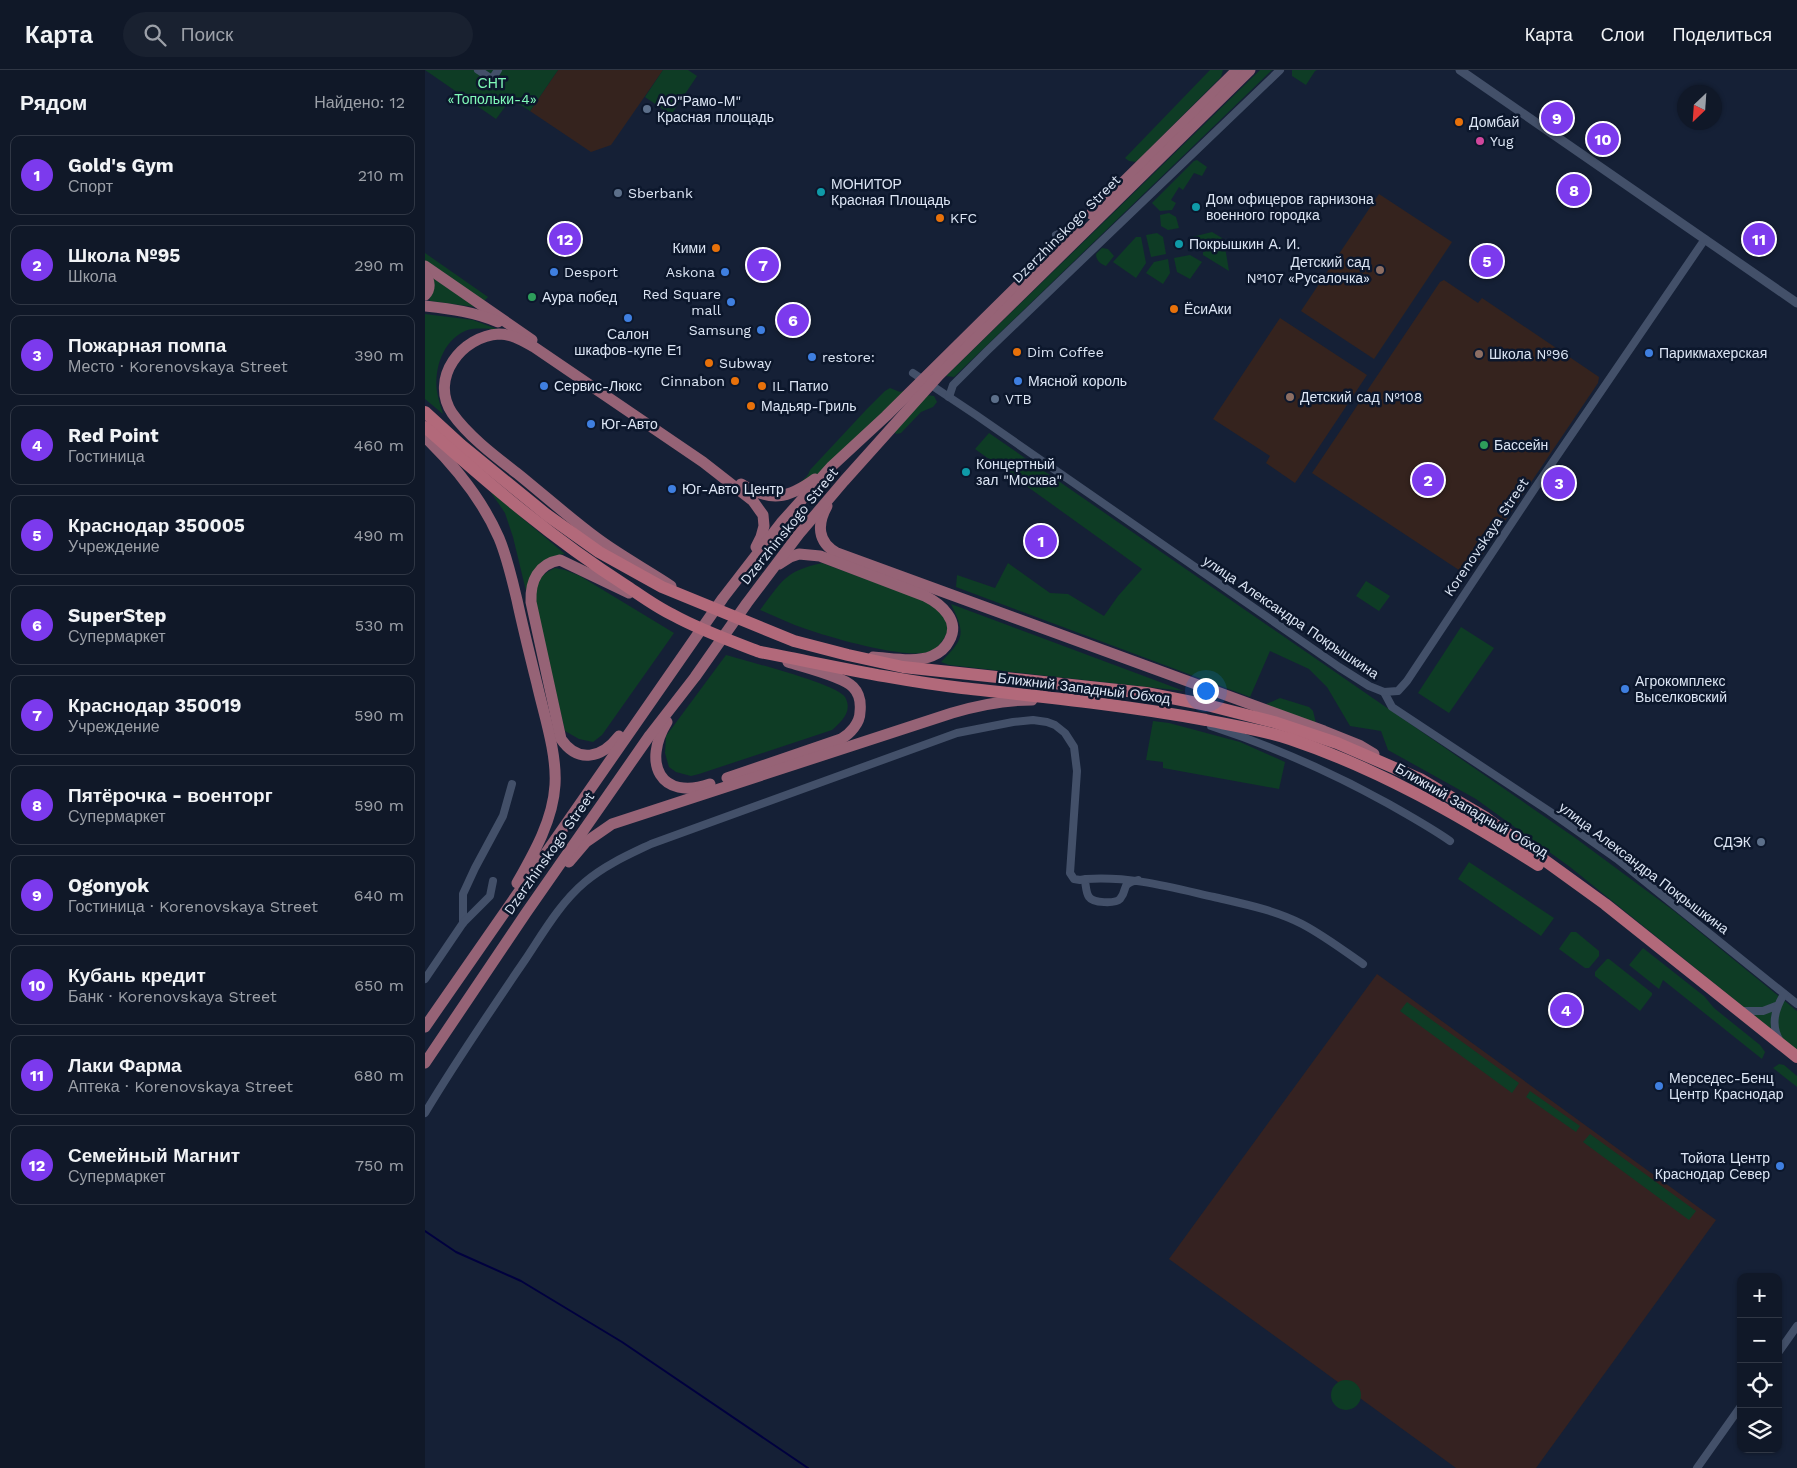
<!DOCTYPE html>
<html lang="ru">
<meta charset="utf-8">
<style>
body{margin:0;font-family:"Work Sans",sans-serif;background:#192130;color:#f1f3f6}
.controls{position:absolute;right:15px;bottom:15px;display:grid;overflow:hidden;border-radius:10px;box-shadow:0 1px 4px #0004}
.controls button{width:45px;height:45px;display:grid;place-items:center;padding:0;border:0;border-bottom:1px solid #303745;background:#101828;color:#f1f3f6;font:25px sans-serif}
.compass{position:absolute;left:1252px;top:15px;width:45px;height:45px;border-radius:50%;background:#101828;box-shadow:0 1px 4px #0004;rotate:205deg}
.you{position:absolute;left:780px;top:620px;width:18px;height:18px;margin:-12px;border:4px solid #fff;border-radius:50%;background:#1a73e8;box-shadow:0 0 0 8px #1a73e833}
.badge{display:grid;place-items:center;width:32px;height:32px;border-radius:50%;background:#7c3aed;color:#fff;font-size:16px;font-weight:700}
.pin{position:absolute;translate:-50% -50%;border:2px solid #fff;box-shadow:0 1px 5px #0006}
.list{margin:0;padding:0;list-style:none}
h2{display:flex;justify-content:space-between;align-items:center;height:65px;margin:0;padding:0 20px;font-size:21px}
h2 small{font-size:16px;font-weight:400;color:#9ca0a8}
.list li{display:grid;grid-template-columns:32px 1fr auto;gap:15px;align-items:center;box-sizing:border-box;height:80px;margin:0 10px 10px;padding:0 10px;border:1px solid #303745;border-radius:10px}
.list b{display:block;font-size:19px;white-space:nowrap}
.list p{margin:0;font-size:16px;white-space:nowrap;color:#9ca0a8}
.list em{font-size:16px;font-style:normal;color:#9ca0a8}
.icon{flex:none;width:28px;height:28px;fill:none;stroke:currentColor;stroke-width:2;stroke-linecap:round;stroke-linejoin:round}
.map{position:relative;flex:none;width:1372px;height:1398px;overflow:hidden}
header{display:flex;align-items:center;gap:30px;box-sizing:border-box;height:70px;padding:0 25px;background:#101828;border-bottom:1px solid #303745}
header strong{font-size:24px}
nav{display:flex;gap:28px;margin-inline-start:auto;font-size:18px}
.search{width:350px;height:45px;background:#192130;display:flex;align-items:center;gap:12px;box-sizing:border-box;padding:0 18px;border-radius:28px;color:#9ca0a8;font-size:19px}
main{display:flex}
aside{flex:1;background:#101828}
.map>svg:first-child{display:block}
.commercial{fill:#352221}
.education{fill:#35231e}
.green{fill:#0e3c25}
.lines{fill:none;stroke-linecap:round;stroke-linejoin:round}
.stream{stroke:#00003e;stroke-width:2}
.minor{stroke:#435069;stroke-width:8}
.tertiary{stroke:#435069;stroke-width:9}
.primary{stroke:#966376;stroke-width:11}
.trunk{stroke:#b2697a;stroke-width:12}
.service-dot{fill:#5c6f8a;stroke:#0c172c;stroke-width:2}
.food-dot{fill:#e8710a;stroke:#0c172c;stroke-width:2}
.hotel-dot{fill:#d1479c;stroke:#0c172c;stroke-width:2}
.culture-dot{fill:#0f9aa8;stroke:#0c172c;stroke-width:2}
.education-dot{fill:#8d6e63;stroke:#0c172c;stroke-width:2}
.shop-dot{fill:#3f7fe0;stroke:#0c172c;stroke-width:2}
.leisure-dot{fill:#2e9e5b;stroke:#0c172c;stroke-width:2}
.labels{text-anchor:middle;stroke-width:5;stroke-linejoin:round;paint-order:stroke}
.park-label{font-size:14px;fill:#80fab8;stroke:#0c172c}
.poi-label{font-size:14px;fill:#dce5f4;stroke:#0c172c;text-anchor:start}
.street-label{font-size:14px;fill:#dce5f4;stroke:#0c172c}
</style>
<header>
<strong>Карта</strong>
<div class="search"><svg class="icon" aria-label="search" viewBox="0 0 24 24"><circle cx="10" cy="10" r="6"/><path d="M15 15l6 6"/></svg>Поиск</div>
<nav><a>Карта</a><a>Слои</a><a>Поделиться</a></nav>
</header>
<main>
<aside>
<h2>Рядом<small>Найдено: 12</small></h2>
<ul class="list">
<li><span class="badge">1</span><div><b>Gold's Gym</b><p>Спорт</p></div><em>210 m</em></li>
<li><span class="badge">2</span><div><b>Школа №95</b><p>Школа</p></div><em>290 m</em></li>
<li><span class="badge">3</span><div><b>Пожарная помпа</b><p>Место · Korenovskaya Street</p></div><em>390 m</em></li>
<li><span class="badge">4</span><div><b>Red Point</b><p>Гостиница</p></div><em>460 m</em></li>
<li><span class="badge">5</span><div><b>Краснодар 350005</b><p>Учреждение</p></div><em>490 m</em></li>
<li><span class="badge">6</span><div><b>SuperStep</b><p>Супермаркет</p></div><em>530 m</em></li>
<li><span class="badge">7</span><div><b>Краснодар 350019</b><p>Учреждение</p></div><em>590 m</em></li>
<li><span class="badge">8</span><div><b>Пятёрочка - военторг</b><p>Супермаркет</p></div><em>590 m</em></li>
<li><span class="badge">9</span><div><b>Ogonyok</b><p>Гостиница · Korenovskaya Street</p></div><em>640 m</em></li>
<li><span class="badge">10</span><div><b>Кубань кредит</b><p>Банк · Korenovskaya Street</p></div><em>650 m</em></li>
<li><span class="badge">11</span><div><b>Лаки Фарма</b><p>Аптека · Korenovskaya Street</p></div><em>680 m</em></li>
<li><span class="badge">12</span><div><b>Семейный Магнит</b><p>Супермаркет</p></div><em>750 m</em></li>
</ul>
</aside>
<div class="map">
<svg width="1372" height="1398" viewBox="0 0 1372 1398">
<rect width="100%" height="100%" fill="#152036"/>
<path class="commercial" d="M952 904 1291 1150 1111 1398H1031L744 1189Z"/>
<g class="education">
<path d="M133 0H238L186 75 166 82 105 41Z"/>
<path d="M954 124 1027 172 949 289 876 241Z"/>
<path d="M1019 210 1053 233 1057 228 1174 307 1173 313 1043 506 887 403 1015 212Z"/>
<path d="M855 248 942 305 870 413 841 393 845 386 842 384 788 349Z"/>
</g>
<g class="green">
<path d="M0 0H133L105 41 86 29 71 49Z"/>
<path d="M238 0H263L272 6 246 45 220 27Z"/>
<path d="M785 0H798L796 7 711 92 704 91 700 88Z"/>
<path d="M835 0H847L529 307 521 306Z"/>
<path d="M867 0H892L890 1 881 15 867 6Z"/>
<path d="M772 90 782 97 777 106 769 103 758 120 754 117 746 130 751 133 747 140 735 141 727 133 769 91Z"/>
<path d="M744 143 751 147 754 158 743 160 736 156 735 145Z"/>
<path d="M787 162 797 168 799 172 770 178 767 167Z"/>
<path d="M732 163 738 167 741 184 726 187 721 165Z"/>
<path d="M711 167H716L721 193 711 208 688 192Z"/>
<path d="M800 177 804 201 778 185V182Z"/>
<path d="M677 178 683 179 689 186 681 196C676 194 671 191 671 184Z"/>
<path d="M0 183 63 227 59 231 0 192Z"/>
<path d="M765 185 777 192 765 209 752 202 749 188Z"/>
<path d="M743 189 745 203 738 214 721 203 729 192Z"/>
<path d="M7 207 50 237 5 231 4 226Z"/>
<path d="M0 244 48 250 72 259C63 259 48 257 40 261 18 271 9 298 12 321 13 329 16 337 18 344L0 329Z"/>
<path d="M465 318 475 322 481 320 390 407 366 419C373 412 382 410 385 400L441 340 460 321Z"/>
<path d="M501 325 509 326 512 332 508 337 496 342 476 363 471 364 470 362Z"/>
<path d="M564 363 1149 767 1249 841 1372 941V980L1145 797 1051 729 963 680 956 661 925 656 902 617 884 599 845 581 825 627 531 517 532 505 570 518 583 493 625 523 643 524 679 546 693 526 717 499 550 379Z"/>
<path d="M65 421 140 484C113 488 112 498 101 521L88 467 80 443Z"/>
<path d="M397 493 498 530 518 544 524 559C520 567 514 579 504 582 479 589 407 568 381 559 365 554 350 546 335 540 357 511 360 501 397 493Z"/>
<path d="M130 498 140 500 155 506 249 563 177 665 168 672 154 669 140 661 109 528C113 511 113 506 130 498Z"/>
<path d="M941 511 965 526 954 541 931 526Z"/>
<path d="M526 534 759 621 524 595 516 592C539 568 541 565 526 534Z"/>
<path d="M1036 557 1069 578 1024 643 993 623Z"/>
<path d="M301 585C321 591 412 614 420 627 428 641 417 651 407 660L274 704 266 706 251 702 244 697 240 683 241 666Z"/>
<path d="M855 628 884 637 888 641 891 653 839 635Z"/>
<path d="M728 651 744 653 815 672 860 692 854 719 738 698V692L721 690Z"/>
<path d="M1044 792 1129 848 1116 866 1033 809Z"/>
<path d="M1146 862H1151L1174 881V886L1164 898H1160L1134 879Z"/>
<path d="M1218 878 1279 926 1289 938 1335 975 1340 982 1337 989 1238 910 1234 919 1204 895Z"/>
<path d="M1182 889H1184L1227 923V925L1215 941 1170 906V902Z"/>
<path d="M982 932 1094 1013 1087 1023 975 941Z"/>
<path d="M1354 994 1359 995 1372 1006V1017L1348 998Z"/>
<path d="M1105 1021 1155 1056 1151 1062 1101 1027Z"/>
<path d="M1165 1064 1271 1141 1264 1150 1158 1072Z"/>
<circle cx="921" cy="1325" r="15"/>
</g>
<g class="lines">
<path class="stream" d="M0 1161 31 1182 96 1211 197 1272 383 1398"/>
<g class="minor">
<path d="M53 0 67 9 73 0"/>
<path d="M631 165 648 158"/>
<path d="M488 303 551 345 914 597 944 616 959 622 967 637 1124 741 1192 789 1372 934"/>
<path d="M524 327 528 315 562 281 855 0"/>
<path d="M959 622 973 621 982 611 1110 418 1280 169"/>
<path d="M786 656C847 676 906 702 962 733 983 745 1005 757 1025 771"/>
<path d="M713 810C694 815 704 818 695 829 690 834 668 833 664 827 661 823 661 816 660 811L661 809C706 806 745 817 789 827 819 834 850 840 877 854 898 865 918 880 938 894"/>
<path d="M38 853V824L50 798 78 746 87 714"/>
<path d="M0 909 38 853 65 826 68 811"/>
<path d="M1317 941H1338L1351 936"/>
<path d="M1355 971C1345 955 1350 939 1359 924"/>
<path d="M0 1043C31 991 66 940 100 890 118 863 135 833 160 812 180 795 203 785 226 774L532 663 588 652 608 650 622 652 630 655 640 663 649 677 652 701 645 803 649 809 655 810 661 809"/>
<path d="M1353 1283 1372 1256"/>
<path d="M1272 1398 1316 1336"/>
</g>
<path class="tertiary" d="M1035 0 1372 233"/>
<g class="primary">
<path d="M666 144 812 0"/>
<path d="M0 196 107 270"/>
<path d="M0 204C5 211 6 219 0 225"/>
<path d="M0 236C26 239 50 242 73 252"/>
<path d="M0 367C30 396 57 429 74 468 82 487 87 509 92 530 98 558 105 586 112 614 119 645 132 683 130 715 128 750 109 783 92 813"/>
<path d="M316 414C345 432 363 429 390 409"/>
<path d="M402 436C392 454 392 472 412 483L899 661 934 675 949 684"/>
<path d="M354 494 365 487 374 484 395 486 500 526C516 534 536 551 524 571 521 577 514 583 507 586 490 593 466 588 448 587"/>
<path d="M246 516C222 500 196 486 173 469 146 449 120 426 93 404 71 387 43 366 27 343 4 308 37 266 74 264 87 264 98 271 109 277L278 392 328 431 338 445 339 456 336 467 331 477"/>
<path d="M242 652C217 693 235 731 285 714"/>
<path d="M194 666C177 688 153 694 136 669L106 532C105 511 113 494 135 490L204 523"/>
<path d="M302 708 416 669C425 664 435 653 435 642 436 633 434 623 428 617 417 606 378 597 363 592"/>
<path d="M144 792 161 772 187 754 527 643C554 635 579 630 607 630"/>
<path d="M0 957 298 528 356 453 407 396 461 346 654 155"/>
<path d="M0 993 101 843 225 665 270 607 322 533 374 464 419 411 514 305 825 0"/>
</g>
<g class="trunk">
<path d="M0 342 36 375 122 445 174 482 237 517 369 571 423 585 478 597 721 623 782 635 849 652 912 673 995 709 1061 748 1180 834 1372 987"/>
<path d="M0 357C64 414 128 469 200 515 215 525 231 537 248 545 275 560 306 571 335 582 403 595 469 610 537 618 619 627 700 635 781 650 809 656 838 660 865 669 954 699 1034 745 1113 795"/>
</g>
</g>
<g class="service-dot">
<circle cx="222" cy="39" r="5"/>
<circle cx="193" cy="123" r="5"/>
<circle cx="570" cy="329" r="5"/>
<circle cx="1336" cy="772" r="5"/>
</g>
<g class="food-dot">
<circle cx="1034" cy="52" r="5"/>
<circle cx="515" cy="148" r="5"/>
<circle cx="291" cy="178" r="5"/>
<circle cx="749" cy="239" r="5"/>
<circle cx="592" cy="282" r="5"/>
<circle cx="284" cy="293" r="5"/>
<circle cx="310" cy="311" r="5"/>
<circle cx="337" cy="316" r="5"/>
<circle cx="326" cy="336" r="5"/>
</g>
<circle class="hotel-dot" cx="1055" cy="71" r="5"/>
<g class="culture-dot">
<circle cx="396" cy="122" r="5"/>
<circle cx="771" cy="137" r="5"/>
<circle cx="754" cy="174" r="5"/>
<circle cx="541" cy="402" r="5"/>
</g>
<g class="education-dot">
<circle cx="955" cy="200" r="5"/>
<circle cx="1054" cy="284" r="5"/>
<circle cx="865" cy="327" r="5"/>
</g>
<g class="shop-dot">
<circle cx="129" cy="202" r="5"/>
<circle cx="300" cy="202" r="5"/>
<circle cx="306" cy="232" r="5"/>
<circle cx="203" cy="248" r="5"/>
<circle cx="336" cy="260" r="5"/>
<circle cx="1224" cy="283" r="5"/>
<circle cx="387" cy="287" r="5"/>
<circle cx="593" cy="311" r="5"/>
<circle cx="119" cy="316" r="5"/>
<circle cx="166" cy="354" r="5"/>
<circle cx="247" cy="419" r="5"/>
<circle cx="1200" cy="619" r="5"/>
<circle cx="1234" cy="1016" r="5"/>
<circle cx="1355" cy="1096" r="5"/>
</g>
<g class="leisure-dot">
<circle cx="107" cy="227" r="5"/>
<circle cx="1059" cy="375" r="5"/>
</g>
<g class="labels">
<g class="park-label">
<text x="67" y="18">СНТ<tspan x="67" dy="16">«Топольки-4»</tspan></text>
</g>
<g class="poi-label">
<text x="232" y="36">АО"Рамо-М"<tspan x="232" dy="16">Красная площадь</tspan></text>
<text x="1044" y="57">Домбай</text>
<text x="1065" y="76">Yug</text>
<text x="406" y="119">МОНИТОР<tspan x="406" dy="16">Красная Площадь</tspan></text>
<text x="203" y="128">Sberbank</text>
<text x="781" y="134">Дом офицеров гарнизона<tspan x="781" dy="16">военного городка</tspan></text>
<text x="525" y="153">KFC</text>
<text x="764" y="179">Покрышкин А. И.</text>
<text x="281" y="183" text-anchor="end">Кими</text>
<text x="945" y="197" text-anchor="end">Детский сад<tspan x="945" dy="16">№107 «Русалочка»</tspan></text>
<text x="139" y="207">Desport</text>
<text x="290" y="207" text-anchor="end">Askona</text>
<text x="296" y="229" text-anchor="end">Red Square<tspan x="296" dy="16">mall</tspan></text>
<text x="117" y="232">Аура побед</text>
<text x="759" y="244">ЁсиАки</text>
<text x="326" y="265" text-anchor="end">Samsung</text>
<text x="203" y="269" text-anchor="middle">Салон<tspan x="203" dy="16">шкафов-купе Е1</tspan></text>
<text x="602" y="287">Dim Coffee</text>
<text x="1234" y="288">Парикмахерская</text>
<text x="1064" y="289">Школа №96</text>
<text x="397" y="292">restore:</text>
<text x="294" y="298">Subway</text>
<text x="300" y="316" text-anchor="end">Cinnabon</text>
<text x="603" y="316">Мясной король</text>
<text x="129" y="321">Сервис-Люкс</text>
<text x="347" y="321">IL Патио</text>
<text x="875" y="332">Детский сад №108</text>
<text x="580" y="334">VTB</text>
<text x="336" y="341">Мадьяр-Гриль</text>
<text x="176" y="359">Юг-Авто</text>
<text x="1069" y="380">Бассейн</text>
<text x="551" y="399">Концертный<tspan x="551" dy="16">зал "Москва"</tspan></text>
<text x="257" y="424">Юг-Авто Центр</text>
<text x="1210" y="616">Агрокомплекс<tspan x="1210" dy="16">Выселковский</tspan></text>
<text x="1326" y="777" text-anchor="end">СДЭК</text>
<text x="1244" y="1013">Мерседес-Бенц<tspan x="1244" dy="16">Центр Краснодар</tspan></text>
<text x="1345" y="1093" text-anchor="end">Тойота Центр<tspan x="1345" dy="16">Краснодар Север</tspan></text>
</g>
<g class="street-label">
<text transform="translate(641 159) rotate(-45)" y="5">Dzerzhinskogo Street</text>
<text transform="translate(364 456) rotate(-51)" y="5">Dzerzhinskogo Street</text>
<text transform="translate(1061 467) rotate(-56)" y="5">Korenovskaya Street</text>
<text transform="translate(866 547) rotate(34)" y="5">улица Александра Покрышкина</text>
<text transform="translate(659 618) rotate(7)" y="5">Ближний Западный Обход</text>
<text transform="translate(1047 740) rotate(30)" y="5">Ближний Западный Обход</text>
<text transform="translate(124 783) rotate(-55)" y="5">Dzerzhinskogo Street</text>
<text transform="translate(1219 798) rotate(37)" y="5">улица Александра Покрышкина</text>
</g>
</g>
</svg>
<div class="controls">
<button>+</button>
<button>−</button>
<button><svg class="icon" aria-label="locate" viewBox="0 0 24 24"><circle cx="12" cy="12" r="6"/><path d="M12 2v4M12 18v4M2 12h4M18 12h4"/></svg></button>
<button><svg class="icon" aria-label="layers" viewBox="0 0 24 24"><path d="M12 4l9 5-9 5-9-5zM3 14l9 5 9-5"/></svg></button>
</div>
<svg class="compass" viewBox="-18 -18 36 36"><path d="M0-13l5 13h-10z" fill="#e53935"/><path d="M0 13l5-13h-10z" fill="#9ca0a8"/></svg>
<div class="you"></div>
<div class="pin badge" style="left:616px;top:471px">1</div>
<div class="pin badge" style="left:1003px;top:410px">2</div>
<div class="pin badge" style="left:1134px;top:413px">3</div>
<div class="pin badge" style="left:1141px;top:940px">4</div>
<div class="pin badge" style="left:1062px;top:191px">5</div>
<div class="pin badge" style="left:368px;top:250px">6</div>
<div class="pin badge" style="left:338px;top:195px">7</div>
<div class="pin badge" style="left:1149px;top:120px">8</div>
<div class="pin badge" style="left:1132px;top:48px">9</div>
<div class="pin badge" style="left:1178px;top:69px">10</div>
<div class="pin badge" style="left:1334px;top:169px">11</div>
<div class="pin badge" style="left:140px;top:169px">12</div>
</div>
</main>
